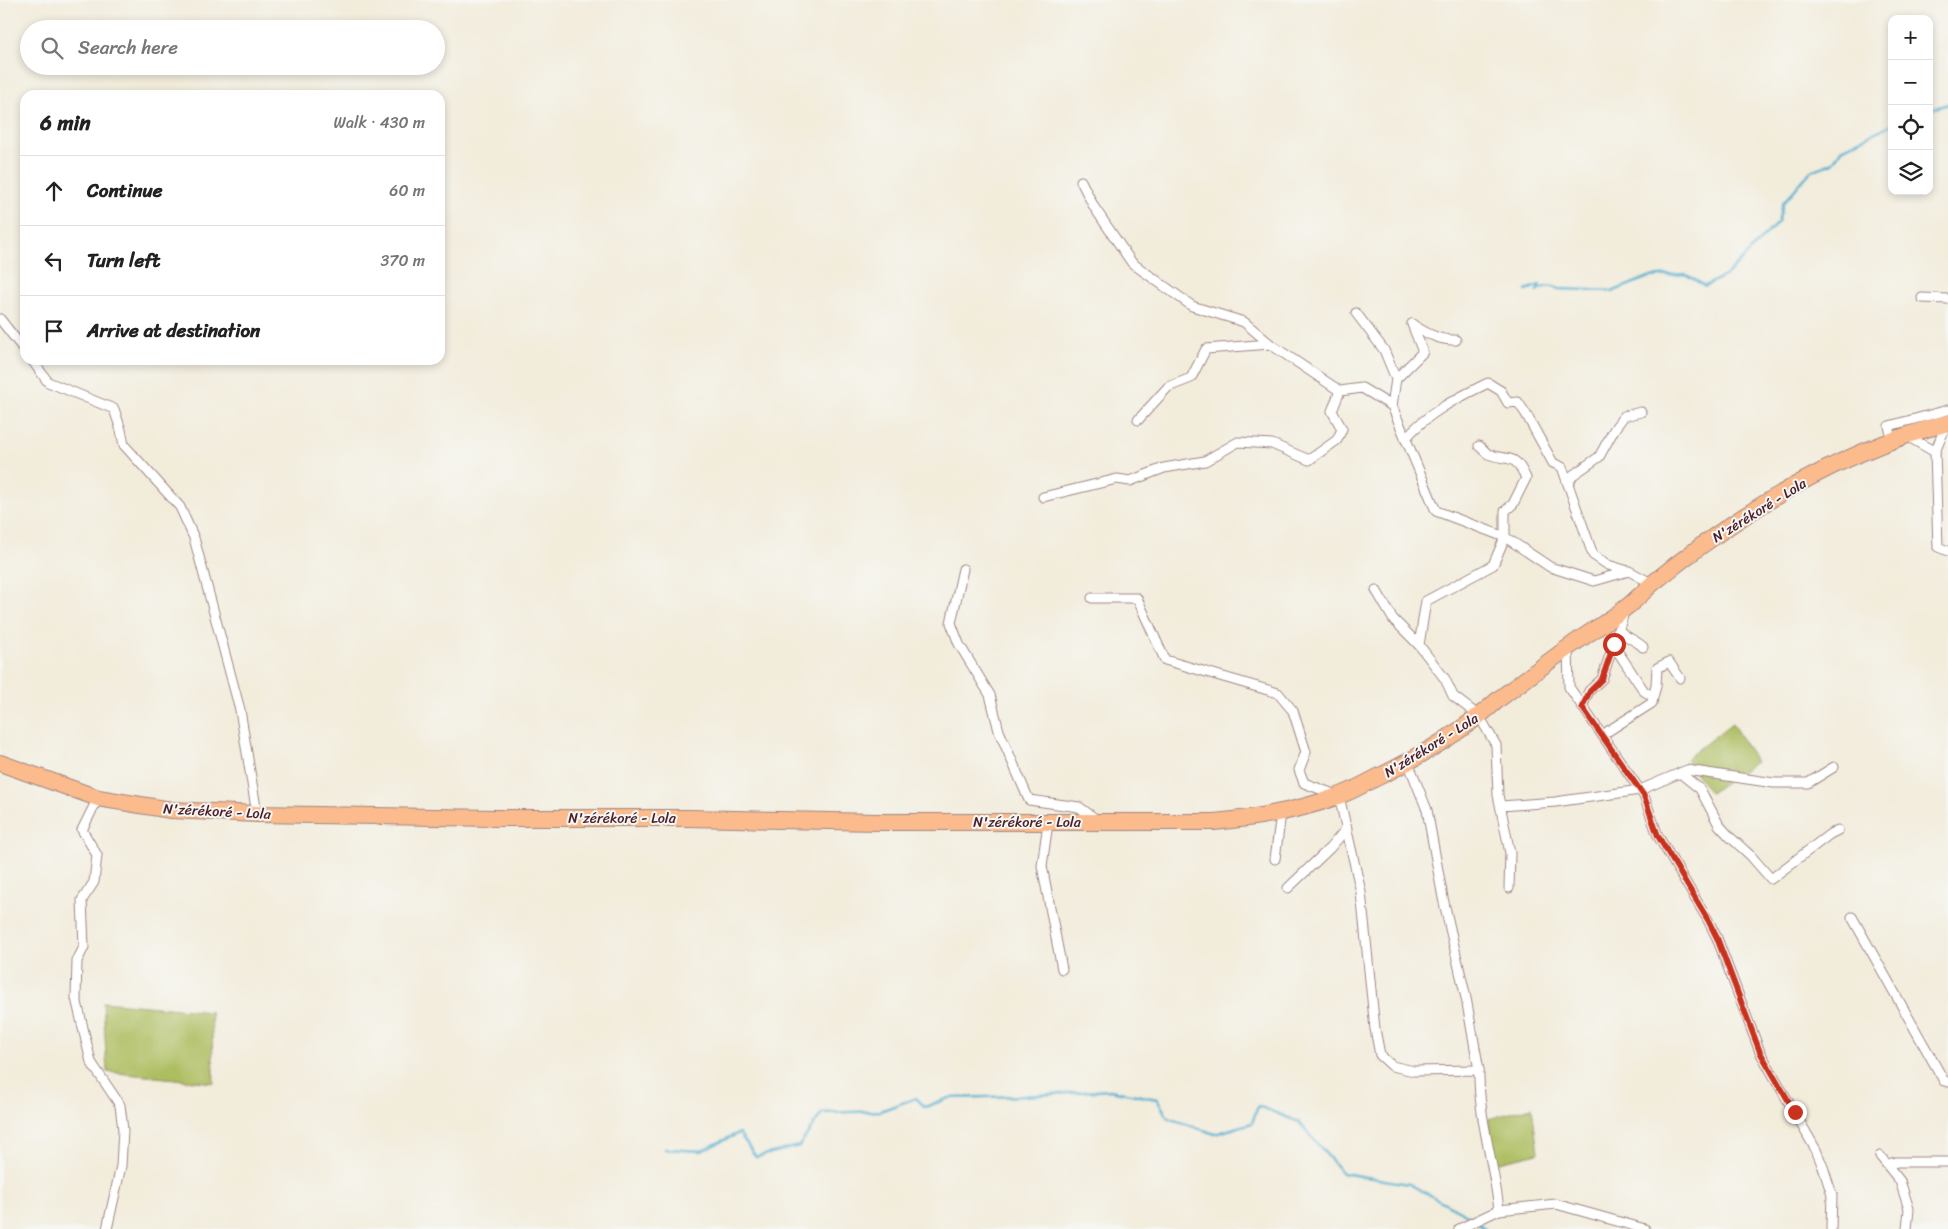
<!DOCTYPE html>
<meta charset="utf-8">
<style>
body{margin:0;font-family:Sriracha,sans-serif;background:#f6f6f6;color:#222}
.controls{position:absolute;right:15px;top:15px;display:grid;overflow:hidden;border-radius:10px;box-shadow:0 2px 8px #0003}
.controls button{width:45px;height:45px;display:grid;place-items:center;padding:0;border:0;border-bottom:1px solid #e0e0e0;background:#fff;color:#222;font:25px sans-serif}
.stop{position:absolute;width:15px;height:15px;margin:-11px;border:4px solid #c8321e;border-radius:50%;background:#fff}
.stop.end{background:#c8321e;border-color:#fff;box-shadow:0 1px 5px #0008}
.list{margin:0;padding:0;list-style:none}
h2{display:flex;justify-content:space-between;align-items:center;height:65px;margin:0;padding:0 20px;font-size:21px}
h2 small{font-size:16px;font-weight:400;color:#767676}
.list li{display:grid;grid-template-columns:32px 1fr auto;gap:15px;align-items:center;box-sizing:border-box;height:70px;padding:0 20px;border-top:1px solid #e0e0e0}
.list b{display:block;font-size:19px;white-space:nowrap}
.list em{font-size:16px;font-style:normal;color:#767676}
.icon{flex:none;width:28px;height:28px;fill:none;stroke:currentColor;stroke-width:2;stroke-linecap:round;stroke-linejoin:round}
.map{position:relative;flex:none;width:1948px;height:1229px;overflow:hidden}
.search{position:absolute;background:#fff;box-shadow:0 2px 8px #0003;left:20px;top:20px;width:425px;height:55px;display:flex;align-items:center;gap:12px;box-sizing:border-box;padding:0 18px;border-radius:28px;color:#767676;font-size:19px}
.panel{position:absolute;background:#fff;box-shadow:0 2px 8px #0003;left:20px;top:90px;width:425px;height:275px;border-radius:15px}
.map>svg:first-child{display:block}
.green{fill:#adbe61;stroke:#7c6e46}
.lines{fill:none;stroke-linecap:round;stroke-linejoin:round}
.stream{stroke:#51afd0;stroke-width:2.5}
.street-casing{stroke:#9e8683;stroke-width:11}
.highway-casing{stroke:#9e8683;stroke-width:18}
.street{stroke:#fff;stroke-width:9}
.highway{stroke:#fbbb8c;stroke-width:16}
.route{stroke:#c8321e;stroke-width:6}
.labels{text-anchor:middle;stroke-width:4;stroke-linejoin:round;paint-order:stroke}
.street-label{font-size:14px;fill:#4a1f2b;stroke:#f6f6f2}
</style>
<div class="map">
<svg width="1948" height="1229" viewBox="0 0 1948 1229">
<rect width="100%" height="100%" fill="#f6f6f2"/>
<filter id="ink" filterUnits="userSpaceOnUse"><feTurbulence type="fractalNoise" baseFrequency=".02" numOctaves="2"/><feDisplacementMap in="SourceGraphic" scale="10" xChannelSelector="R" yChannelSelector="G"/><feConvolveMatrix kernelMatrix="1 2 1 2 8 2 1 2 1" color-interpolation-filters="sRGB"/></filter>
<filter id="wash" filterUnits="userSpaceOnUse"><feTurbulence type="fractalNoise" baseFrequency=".0096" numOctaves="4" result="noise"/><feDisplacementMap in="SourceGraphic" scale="20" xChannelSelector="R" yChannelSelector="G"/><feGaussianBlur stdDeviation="1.12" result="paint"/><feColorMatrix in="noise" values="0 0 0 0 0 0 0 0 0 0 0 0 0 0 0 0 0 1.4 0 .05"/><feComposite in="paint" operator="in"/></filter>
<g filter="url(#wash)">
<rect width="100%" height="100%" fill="#f2ecdb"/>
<g class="green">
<path d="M1732 723 1756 762 1710 793 1686 759Z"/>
<path d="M103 1002 211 1012 214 1083 107 1072Z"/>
<path d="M1532 1107 1538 1153 1495 1163 1488 1119Z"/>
</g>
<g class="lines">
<g class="stream">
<path d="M1929 110 1948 104"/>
<path d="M1526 290 1540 285 1537 291C1544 285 1551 286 1559 289L1614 291 1649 277 1685 274 1705 286 1728 274 1778 222 1783 203 1811 171 1832 163 1842 149 1892 124"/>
<path d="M665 1149 701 1151 739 1133 756 1157 799 1146 822 1113 880 1111 916 1098 925 1107 949 1098 1024 1096 1110 1090 1157 1099 1168 1118 1215 1134 1252 1123 1258 1106 1299 1122 1342 1173 1409 1184 1475 1219"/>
<path d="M1479 1223 1485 1229"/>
</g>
</g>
</g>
<g filter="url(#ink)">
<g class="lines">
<defs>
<g id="street">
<path d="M1081 181 1094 207 1132 263 1192 306 1244 322 1270 344 1340 391 1362 388 1392 406 1436 511 1505 537 1550 567 1594 581 1629 571 1653 584"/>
<path d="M1922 298 1948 299"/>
<path d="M1356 313 1384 350 1396 379 1392 406"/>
<path d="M0 319 25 351"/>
<path d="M1412 324C1425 333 1440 341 1456 340"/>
<path d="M32 360 48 382 114 409 121 430 124 445 180 507 194 538 240 710 257 814"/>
<path d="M1396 379 1423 352 1412 324"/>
<path d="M1138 420 1168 387 1191 378 1206 349 1270 344"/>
<path d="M1947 423 1935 452 1938 547 1948 551"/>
<path d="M1907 436 1935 452"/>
<path d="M1405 439C1427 413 1457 398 1488 383L1501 391 1508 403 1518 402 1526 414 1553 463 1562 467 1593 555 1608 565 1628 571"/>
<path d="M1892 439 1889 426 1948 410"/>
<path d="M1479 446C1482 448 1485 452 1488 454 1508 462 1514 451 1526 478L1513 504 1505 511V537L1493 565 1426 601 1419 645 1445 679 1453 696 1479 716 1496 745 1498 795 1510 853 1509 888"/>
<path d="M1568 484 1573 475 1599 457 1615 428 1624 416 1641 412"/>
<path d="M1043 497 1117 479 1130 481 1164 468 1205 461 1238 442 1272 444 1309 460 1337 440 1342 429 1332 411 1340 391"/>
<path d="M963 569 951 623 959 644 990 695 999 731 1029 800 1079 807 1097 820"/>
<path d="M1376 590 1393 619 1419 645"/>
<path d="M1092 598H1137L1165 660 1278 693 1293 711 1306 752 1299 770 1304 783 1339 796 1361 892 1375 1029 1380 1055 1392 1066 1414 1071 1479 1070C1478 1117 1494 1163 1499 1210"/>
<path d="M1618 629C1625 638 1635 639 1643 647"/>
<path d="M1614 646 1644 691 1653 697 1656 686 1657 668 1669 662 1680 678"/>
<path d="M1568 648 1569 687 1644 796 1658 836 1708 920 1717 938 1760 1052 1816 1150 1823 1167 1832 1195 1831 1229"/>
<path d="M1582 707 1589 691 1602 679 1624 613"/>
<path d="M1602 735 1652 703 1653 697"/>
<path d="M1408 762 1427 810 1443 898 1466 998 1479 1070"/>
<path d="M1680 773 1700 789 1719 825 1730 837 1751 856 1771 879 1830 834 1838 830"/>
<path d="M98 798 82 830 97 855 94 882 82 900 84 947 77 961 76 998 91 1062 120 1105 123 1130 121 1166 107 1229"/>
<path d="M1501 806 1555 802 1640 790 1687 770 1774 783H1808L1834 767"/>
<path d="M1048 823 1042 866 1062 969"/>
<path d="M1275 859 1281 813"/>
<path d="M1288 888 1330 848 1347 828"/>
<path d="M1852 917 1944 1081 1948 1082"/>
<path d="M1880 1156 1900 1181 1909 1209 1907 1229"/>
<path d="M1887 1164 1897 1162H1948"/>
<path d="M1459 1229 1499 1210 1556 1204 1645 1229"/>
</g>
<path id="highway" d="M0 763 98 798 171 810 257 814 494 818H687L878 822H1214C1256 818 1299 811 1338 796 1351 792 1364 784 1376 778 1420 757 1462 732 1499 699 1522 682 1545 664 1569 647 1588 633 1609 621 1628 606 1637 599 1645 590 1653 583 1740 512 1839 451 1948 423"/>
</defs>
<use href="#street" class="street-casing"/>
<use href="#highway" class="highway-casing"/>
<use href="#street" class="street"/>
<use href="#highway" class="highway"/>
</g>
</g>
<g class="lines" filter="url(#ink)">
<path class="route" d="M1614 644 1602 679 1590 691 1582 707 1644 796 1658 836 1708 920 1717 938 1760 1052 1795 1112"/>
</g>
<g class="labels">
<g class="street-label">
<text transform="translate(1759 510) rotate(-32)" y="5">N'zérékoré - Lola</text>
<text transform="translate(1431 745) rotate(-32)" y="5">N'zérékoré - Lola</text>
<text transform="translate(217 811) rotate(3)" y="5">N'zérékoré - Lola</text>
<text x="622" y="823">N'zérékoré - Lola</text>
<text x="1027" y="827">N'zérékoré - Lola</text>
</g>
</g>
</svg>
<div class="controls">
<button>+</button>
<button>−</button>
<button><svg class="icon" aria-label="locate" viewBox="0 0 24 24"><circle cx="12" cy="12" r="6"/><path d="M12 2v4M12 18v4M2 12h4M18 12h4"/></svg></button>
<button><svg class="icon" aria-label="layers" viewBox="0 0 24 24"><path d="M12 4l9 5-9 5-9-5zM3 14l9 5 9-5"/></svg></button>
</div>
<div class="stop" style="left:1614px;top:644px"></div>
<div class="stop end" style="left:1795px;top:1112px"></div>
<div class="search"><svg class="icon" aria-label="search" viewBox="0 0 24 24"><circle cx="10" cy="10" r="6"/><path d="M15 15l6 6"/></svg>Search here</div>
<section class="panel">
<h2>6 min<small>Walk · 430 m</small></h2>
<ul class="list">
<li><svg class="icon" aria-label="ahead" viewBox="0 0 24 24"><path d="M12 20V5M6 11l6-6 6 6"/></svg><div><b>Continue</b></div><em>60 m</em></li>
<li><svg class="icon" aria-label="left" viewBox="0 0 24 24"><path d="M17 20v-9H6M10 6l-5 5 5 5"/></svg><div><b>Turn left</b></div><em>370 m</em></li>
<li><svg class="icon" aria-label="arrive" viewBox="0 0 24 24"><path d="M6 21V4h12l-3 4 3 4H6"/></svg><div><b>Arrive at destination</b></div></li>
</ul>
</section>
</div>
